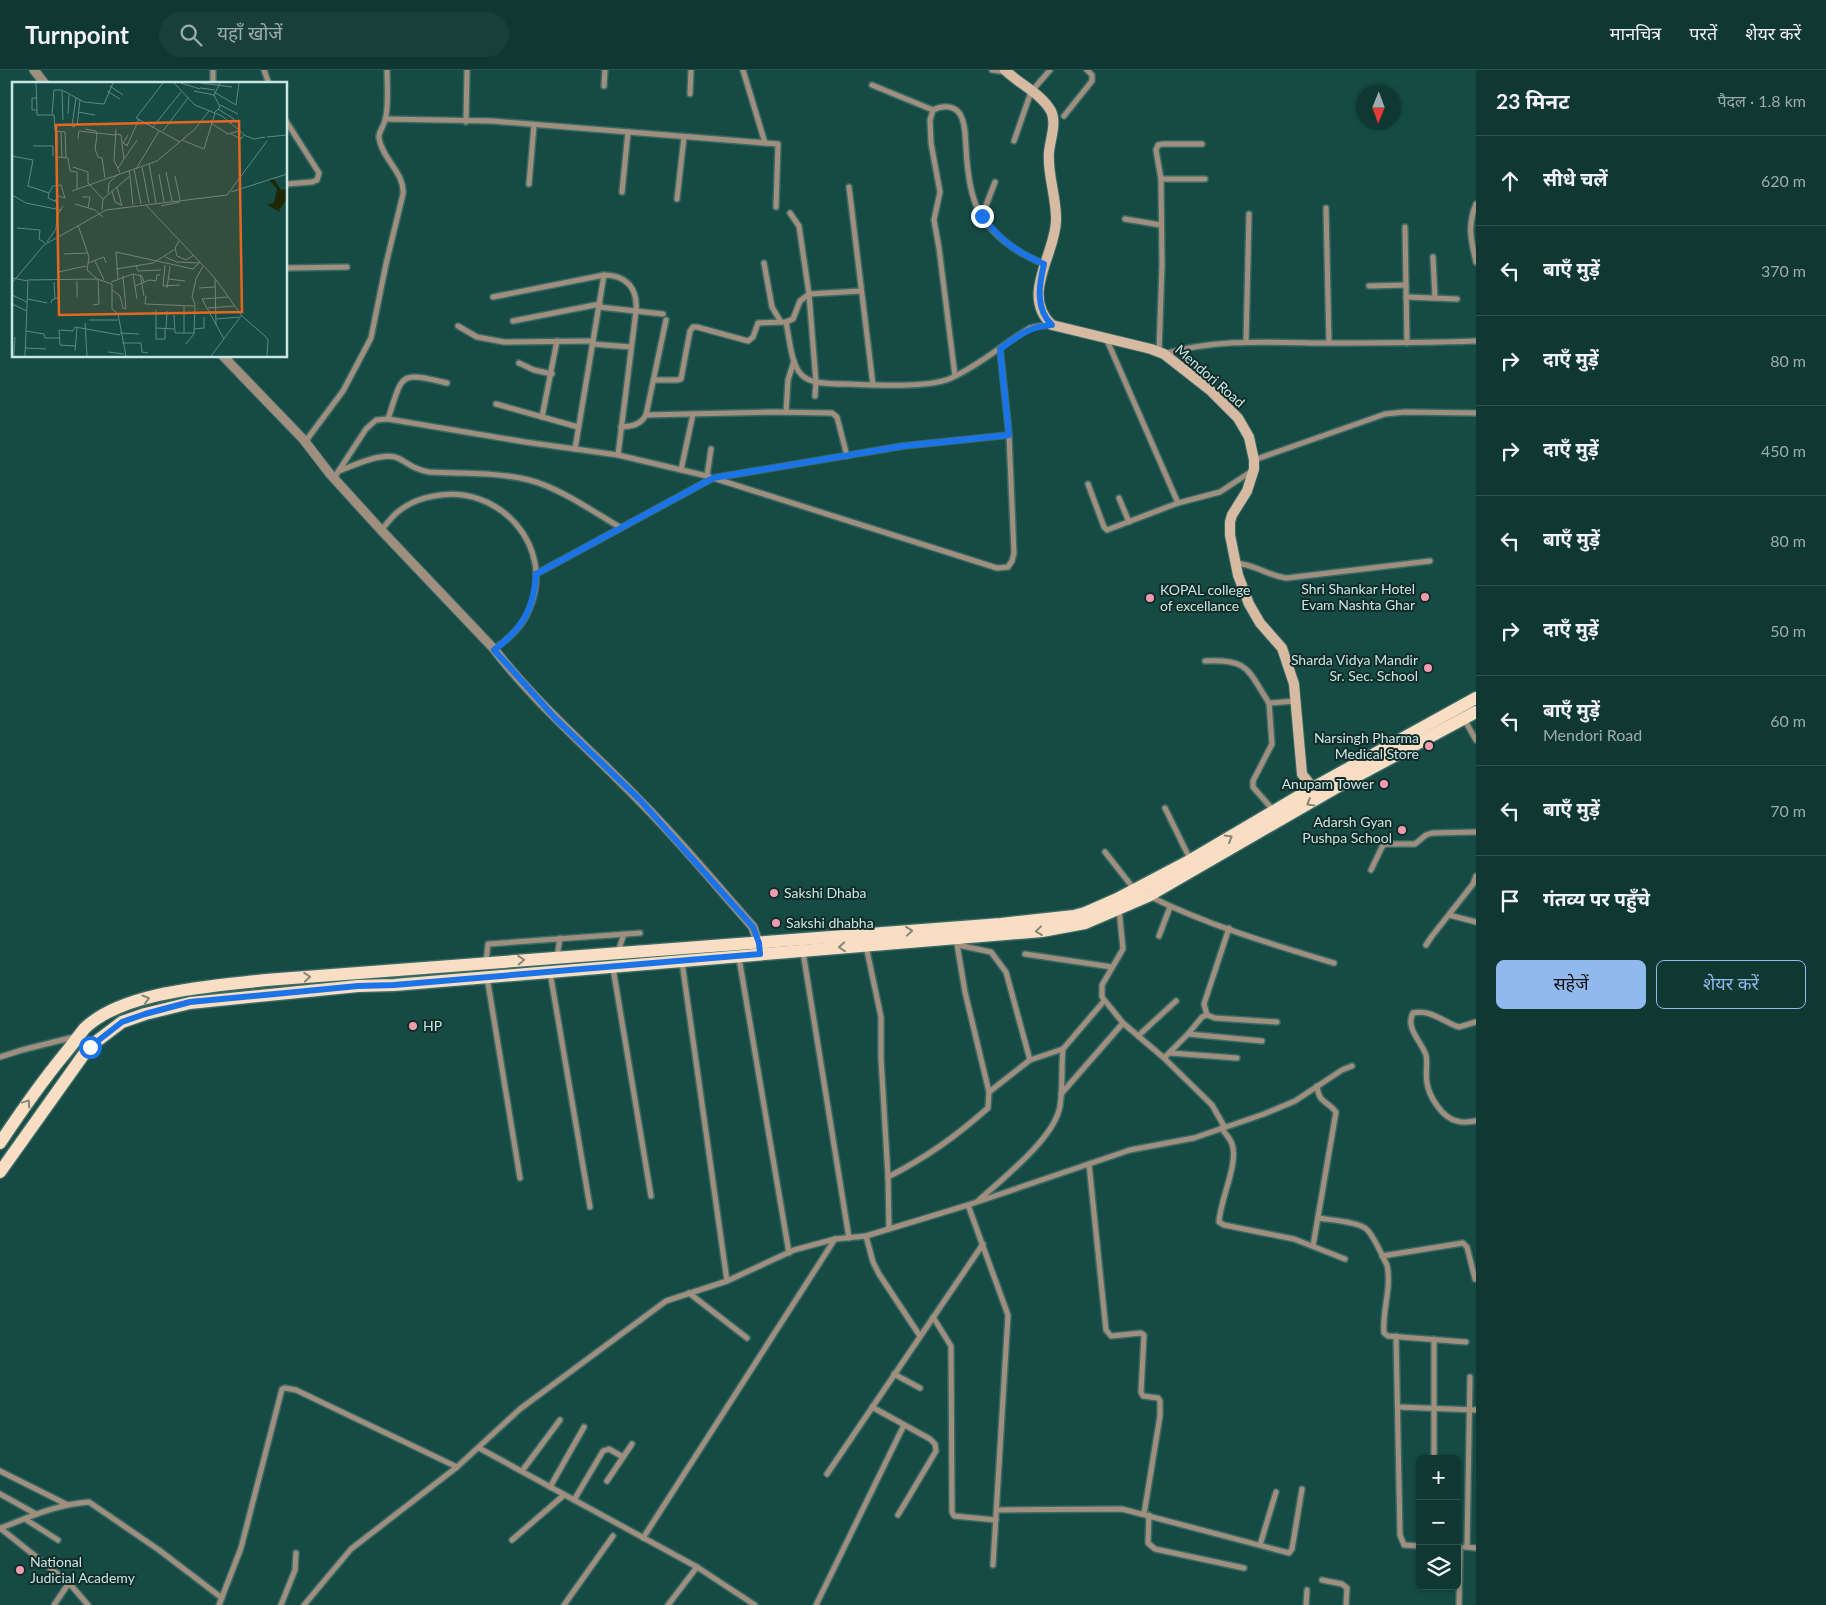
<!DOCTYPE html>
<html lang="hi">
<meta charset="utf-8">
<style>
body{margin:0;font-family:Lato,"Noto Sans Devanagari",sans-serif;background:#193f3b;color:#f1f3f6}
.controls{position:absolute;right:15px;bottom:15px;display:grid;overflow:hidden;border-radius:8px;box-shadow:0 1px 4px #0004}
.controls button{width:45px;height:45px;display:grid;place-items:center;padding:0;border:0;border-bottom:1px solid #30524e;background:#103833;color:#f1f3f6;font:25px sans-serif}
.compass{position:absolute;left:1356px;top:15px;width:45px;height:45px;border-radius:50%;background:#103833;box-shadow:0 1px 4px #0004;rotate:181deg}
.stop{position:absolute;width:15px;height:15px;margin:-11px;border:4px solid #1a73e8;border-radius:50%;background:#fff}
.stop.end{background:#1a73e8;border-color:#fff;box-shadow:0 1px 5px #0008}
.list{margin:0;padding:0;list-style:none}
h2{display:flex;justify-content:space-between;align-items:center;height:65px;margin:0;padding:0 20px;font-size:21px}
h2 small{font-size:16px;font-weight:400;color:#9cacac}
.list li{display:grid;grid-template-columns:32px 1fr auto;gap:15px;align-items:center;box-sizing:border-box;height:90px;padding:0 20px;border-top:1px solid #30524e}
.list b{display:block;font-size:19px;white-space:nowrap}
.list p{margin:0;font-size:16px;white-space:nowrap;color:#9cacac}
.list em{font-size:16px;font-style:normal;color:#9cacac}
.actions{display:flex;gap:10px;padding:15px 20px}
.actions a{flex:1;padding:11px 0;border:1px solid #90b9f0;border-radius:8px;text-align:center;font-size:18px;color:#90b9f0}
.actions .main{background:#90b9f0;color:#111}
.icon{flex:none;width:28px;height:28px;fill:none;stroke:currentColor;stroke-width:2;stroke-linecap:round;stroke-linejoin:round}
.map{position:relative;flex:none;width:1476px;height:1535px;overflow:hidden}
header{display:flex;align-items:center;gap:30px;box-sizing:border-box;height:70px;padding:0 25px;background:#103833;border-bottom:1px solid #30524e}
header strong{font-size:24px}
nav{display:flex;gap:28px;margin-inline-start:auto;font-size:18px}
.search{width:350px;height:45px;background:#193f3b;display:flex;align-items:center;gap:12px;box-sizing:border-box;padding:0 18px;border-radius:28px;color:#9cacac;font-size:19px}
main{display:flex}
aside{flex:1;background:#103833}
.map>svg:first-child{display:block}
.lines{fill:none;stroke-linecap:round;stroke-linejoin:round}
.minor-casing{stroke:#396964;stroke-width:8}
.tertiary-casing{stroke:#396964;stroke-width:11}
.secondary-casing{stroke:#396964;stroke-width:12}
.primary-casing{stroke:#396964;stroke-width:15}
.minor{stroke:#a08f7f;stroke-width:5}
.tertiary{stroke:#a08f7f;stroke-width:9}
.secondary{stroke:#d6bba2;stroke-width:10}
.primary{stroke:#fadec4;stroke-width:12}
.oneway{stroke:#868576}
.route{stroke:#1a73e8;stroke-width:6}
.poi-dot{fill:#f29aae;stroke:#112c29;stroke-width:2}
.labels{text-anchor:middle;stroke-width:4;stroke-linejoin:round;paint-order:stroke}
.street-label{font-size:14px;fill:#c7e7e2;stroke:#112c29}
.poi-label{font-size:14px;fill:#c7e7e2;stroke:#112c29;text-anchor:end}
.inset-road{fill:none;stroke:#5d8983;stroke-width:1}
.view{fill:#e56721;fill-opacity:0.15;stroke:#e56721;stroke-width:2.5}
.inset-edge{fill:none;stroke:#c7e7e2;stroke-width:2.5}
</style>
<header>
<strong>Turnpoint</strong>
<div class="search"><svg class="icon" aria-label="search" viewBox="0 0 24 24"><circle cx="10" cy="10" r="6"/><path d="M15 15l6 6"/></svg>यहाँ खोजें</div>
<nav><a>मानचित्र</a><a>परतें</a><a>शेयर करें</a></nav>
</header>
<main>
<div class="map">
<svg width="1476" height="1535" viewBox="0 0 1476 1535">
<rect width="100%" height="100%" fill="#164a44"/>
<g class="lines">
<defs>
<g id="minor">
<path d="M213 0V14"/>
<path d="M264 0 269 14"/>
<path d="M743 0 765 73"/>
<path d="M992 0 1006 2"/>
<path d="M872 15 933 40"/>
<path d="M604 16 605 0"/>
<path d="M690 24 691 0"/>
<path d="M1064 46 1092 11V5L1087 0"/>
<path d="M386 49 492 51 778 74 776 137"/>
<path d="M286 51 319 103 317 110 312 112 286 114"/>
<path d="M466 52 467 0"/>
<path d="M1014 71 1031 22 1050 0"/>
<path d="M1161 109H1205"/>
<path d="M529 114 534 55"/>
<path d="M849 117 873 315"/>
<path d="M622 122 628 62"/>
<path d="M677 129 684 67"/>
<path d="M1476 134C1467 156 1471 170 1476 192"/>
<path d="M1326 138 1329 273"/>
<path d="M790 143 799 156 809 224 816 312 815 326"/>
<path d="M982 146 995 112"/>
<path d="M1125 149 1161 155"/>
<path d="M1405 157 1407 273"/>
<path d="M1433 187 1435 228"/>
<path d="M764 193 772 237 781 252"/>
<path d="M286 198 347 197"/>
<path d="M1369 216 1406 215"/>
<path d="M493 227 604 205C627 205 638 219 636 241L618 385"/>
<path d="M1406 227 1457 229"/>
<path d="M599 237 663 244"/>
<path d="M513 251 600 234"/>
<path d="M786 252C789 266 791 293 800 303 804 308 811 311 816 312 826 314 837 314 847 314 873 315 926 318 949 309 979 296 1003 274 1030 258L1039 256 1052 255"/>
<path d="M458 256 477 267 504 272 593 271"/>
<path d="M1106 268 1178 433"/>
<path d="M1246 272 1249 144"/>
<path d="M592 274 631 277"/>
<path d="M1159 282 1162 195 1161 109 1156 80 1158 75 1163 74H1202"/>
<path d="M1164 284C1215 269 1267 272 1319 273 1372 273 1424 273 1476 271"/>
<path d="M519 293 534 300 552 304"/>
<path d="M955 306 939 178 934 150 940 122 931 73 930 50 933 40C942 35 954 35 960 44 966 54 965 67 966 78 967 96 969 118 976 135 989 164 1015 182 1044 194"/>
<path d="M654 310H677L681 309 690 261 693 257H697L748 271 753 267 758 253 786 252 793 249 800 231 809 224 861 221"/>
<path d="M496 334 578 357"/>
<path d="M786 342 788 310 794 291"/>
<path d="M646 345 773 342 832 343 837 347 847 386"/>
<path d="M542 347 557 271"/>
<path d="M388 349C403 304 398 301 447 313"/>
<path d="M621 357C633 356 640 355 646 345L666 250"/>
<path d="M305 372 343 321 371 268 386 194 403 124C405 103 382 89 379 68 378 62 384 57 385 50 389 38 387 14 387 0"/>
<path d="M575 379 604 205"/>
<path d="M1254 390 1385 344 1405 342 1476 343"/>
<path d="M681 400 693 344"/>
<path d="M339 401C355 395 385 380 400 389 410 395 417 400 429 402 462 404 497 402 529 410 558 417 594 442 621 458"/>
<path d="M707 406 711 379"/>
<path d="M334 408 366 359 376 350 388 349 525 372 618 385 707 406 997 498 1008 497 1012 491 1014 483 1009 365 1000 279"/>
<path d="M1088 414 1104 457 1107 460 1178 433 1220 422 1252 401"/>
<path d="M1119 428 1129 452"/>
<path d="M381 460C387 454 392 446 399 441 409 433 422 428 434 426 499 413 557 477 529 540 522 557 509 569 494 579"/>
<path d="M1236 493C1257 495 1268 506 1287 508L1430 491"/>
<path d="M536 504 713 408 903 376 1009 365"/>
<path d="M1205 591C1249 589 1247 599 1269 633L1296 631"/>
<path d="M1269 633 1272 674 1253 711V717L1274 741"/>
<path d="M1464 649 1476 670"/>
<path d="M1165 738 1190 789"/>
<path d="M1105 782 1134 819"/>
<path d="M1371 800 1382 777 1385 774H1415L1426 765 1432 763 1476 762"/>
<path d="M1149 826C1207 855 1271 874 1334 893"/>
<path d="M1119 839 1123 879 1102 915V927L1123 953 1164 988 1212 1035 1224 1056"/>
<path d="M1449 845 1476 852"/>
<path d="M1229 858 1204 934 1207 945 1215 948 1277 952"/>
<path d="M1159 866 1170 837"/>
<path d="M956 868 965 922 989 1022"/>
<path d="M958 875 991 882 1006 902 1030 990"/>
<path d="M1426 875 1432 866 1473 814 1476 806"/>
<path d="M866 876 881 947V988L888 1107"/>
<path d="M618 882 624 864"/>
<path d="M803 882 849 1168"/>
<path d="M1025 884 1112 897"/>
<path d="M557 887 560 868"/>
<path d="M739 888 789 1183"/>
<path d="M486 892 488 874 640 863"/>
<path d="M682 892 727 1211"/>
<path d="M613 898 651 1126"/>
<path d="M550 902 590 1137"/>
<path d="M487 907 520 1108"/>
<path d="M1476 952 1459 957C1443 952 1431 939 1413 943 1405 958 1421 971 1426 985 1428 994 1425 1004 1427 1013 1429 1026 1442 1048 1457 1051 1462 1053 1470 1052 1476 1051"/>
<path d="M1188 964 1262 971"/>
<path d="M1138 966 1176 931"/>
<path d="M1170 983 1237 988"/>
<path d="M0 987 22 980 74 967"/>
<path d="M1164 988 1188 964 1202 947 1207 945"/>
<path d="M1061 1024 1123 953"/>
<path d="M1221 1058C1225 1063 1230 1068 1232 1074 1239 1093 1220 1130 1219 1152L1224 1155 1294 1169 1345 1189"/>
<path d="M1089 1094 1106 1260 1111 1266 1141 1263 1144 1265 1141 1322 1143 1326 1158 1328 1160 1331V1346L1144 1444"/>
<path d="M978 1131C1002 1109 1055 1068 1060 1036 1063 1018 1061 997 1063 979"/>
<path d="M968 1135 1008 1245 993 1495"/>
<path d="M1318 1148C1330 1150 1354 1151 1365 1158 1373 1163 1382 1186 1387 1195 1392 1218 1382 1240 1384 1263L1388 1266 1466 1272"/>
<path d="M889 1159 888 1107C927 1087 955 1067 988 1038L989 1022 1030 990 1063 979 1104 931"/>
<path d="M866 1166 873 1192 879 1204 920 1266"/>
<path d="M1313 1176 1336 1042C1327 1030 1319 1034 1317 1016"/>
<path d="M1382 1186 1463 1173 1467 1177 1475 1209"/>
<path d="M689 1223 747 1268"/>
<path d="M933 1247 951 1276 952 1442 954 1446 996 1450"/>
<path d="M1396 1266 1400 1465 1404 1475 1420 1476"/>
<path d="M1434 1269V1389"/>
<path d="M894 1304 920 1318"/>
<path d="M872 1337 930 1369 935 1374 936 1381 898 1445"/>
<path d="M1398 1337 1476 1340"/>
<path d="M479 1378 697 1497 755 1535"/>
<path d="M0 1401 68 1435"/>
<path d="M522 1401 560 1350"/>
<path d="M827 1404 983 1174"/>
<path d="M607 1411 632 1374"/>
<path d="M550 1417 584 1357"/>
<path d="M0 1424 36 1444"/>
<path d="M574 1430 603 1381 609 1379 623 1387"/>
<path d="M997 1440 1122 1439 1289 1483 1292 1479 1302 1419"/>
<path d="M1149 1445 1148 1473 1155 1479 1244 1498"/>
<path d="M25 1449 58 1470"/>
<path d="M0 1458 69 1513 88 1535"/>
<path d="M1 1458C29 1447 58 1434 89 1432L159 1480 222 1528"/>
<path d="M643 1468 835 1169"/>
<path d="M512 1470 564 1425"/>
<path d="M1260 1475 1276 1422"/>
<path d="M1465 1477 1476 1478"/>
<path d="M1467 1477 1470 1307"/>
<path d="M1322 1510 1342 1514 1347 1518 1346 1535"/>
<path d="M54 1535 69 1513"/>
<path d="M219 1535 241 1478 282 1319 285 1318 296 1320 457 1397"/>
<path d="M281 1535 295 1500 296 1483"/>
<path d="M304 1535 351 1479 457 1397 520 1339 666 1231 727 1211 794 1180 835 1169 866 1166 968 1135 1130 1080 1194 1068 1264 1044 1295 1031 1342 1000 1352 996"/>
<path d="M564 1535 613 1466"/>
<path d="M668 1535 697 1497"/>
<path d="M816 1535 904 1355"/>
<path d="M1306 1535 1307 1520"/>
<path d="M1459 1535 1460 1477"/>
</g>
<g id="tertiary">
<path d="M34 0 45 14"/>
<path d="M223 286 303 369 330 404 381 460 494 579C537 635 591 680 639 730 679 770 715 814 753 857L759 876"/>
</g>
<path id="secondary" d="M1005 0C1019 14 1041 23 1051 41 1057 53 1050 70 1049 82 1047 105 1057 128 1056 151 1055 185 1020 226 1052 255L1151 279 1164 284 1210 320 1238 348 1249 367 1254 390V399L1247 421 1232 445 1230 452V465L1238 505 1249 534 1260 553 1282 578 1294 614 1302 704 1313 718"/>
<g id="primary">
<path d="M0 1073C20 1043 40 1014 63 986 70 978 77 968 84 959 122 921 215 916 266 910L1001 854 1074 846 1085 843 1117 829 1191 790 1313 718 1476 628"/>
<path d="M0 1102 89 977 122 952 145 944 190 933 358 916 394 915 1042 861 1085 853 1148 826 1342 714 1476 642"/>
</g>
</defs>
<use href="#minor" class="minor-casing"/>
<use href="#tertiary" class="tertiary-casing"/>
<use href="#secondary" class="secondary-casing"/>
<use href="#primary" class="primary-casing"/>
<use href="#minor" class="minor"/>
<use href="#tertiary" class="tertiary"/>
<use href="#secondary" class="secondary"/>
<use href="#primary" class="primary"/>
</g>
<defs><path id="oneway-chevron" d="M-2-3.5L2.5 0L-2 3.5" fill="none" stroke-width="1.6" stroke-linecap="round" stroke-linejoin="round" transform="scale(1.25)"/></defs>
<g class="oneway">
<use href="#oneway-chevron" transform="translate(1310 733) rotate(149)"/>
<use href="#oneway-chevron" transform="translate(1229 768) rotate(-30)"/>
<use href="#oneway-chevron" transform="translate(909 861) rotate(-6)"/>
<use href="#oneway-chevron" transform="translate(1039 861) rotate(174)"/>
<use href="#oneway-chevron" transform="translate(842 877) rotate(175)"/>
<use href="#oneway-chevron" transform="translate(521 890) rotate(-4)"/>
<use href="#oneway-chevron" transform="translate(307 907) rotate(-4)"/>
<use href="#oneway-chevron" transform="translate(146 929) rotate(-17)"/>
<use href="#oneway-chevron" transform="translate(27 1033) rotate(-56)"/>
</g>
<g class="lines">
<path class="route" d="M90 977 122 952 145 944 190 932 358 916 394 915 760 884 759 873 753 857 640 730 555 648 494 580C523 558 534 539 536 504L713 408 903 376 1009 365 1000 279C1018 266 1029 256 1052 255 1035 239 1039 215 1044 194 1016 182 1000 170 982 146"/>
</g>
<g class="poi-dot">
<circle cx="1425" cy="527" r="5"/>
<circle cx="1150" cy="528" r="5"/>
<circle cx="1428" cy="598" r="5"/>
<circle cx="1429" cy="676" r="5"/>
<circle cx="1384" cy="714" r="5"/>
<circle cx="1402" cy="760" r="5"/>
<circle cx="774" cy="823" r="5"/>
<circle cx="776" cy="853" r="5"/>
<circle cx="413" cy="956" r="5"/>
<circle cx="20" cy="1500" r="5"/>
</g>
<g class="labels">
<g class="street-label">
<text transform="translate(1210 306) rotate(41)" y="5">Mendori Road</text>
</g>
<g class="poi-label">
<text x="1415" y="524">Shri Shankar Hotel<tspan x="1415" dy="16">Evam Nashta Ghar</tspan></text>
<text x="1160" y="525" text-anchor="start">KOPAL college<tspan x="1160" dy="16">of excellance</tspan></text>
<text x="1418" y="595">Sharda Vidya Mandir<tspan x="1418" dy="16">Sr. Sec. School</tspan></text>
<text x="1419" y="673">Narsingh Pharma<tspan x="1419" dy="16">Medical Store</tspan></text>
<text x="1374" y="719">Anupam Tower</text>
<text x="1392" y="757">Adarsh Gyan<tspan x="1392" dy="16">Pushpa School</tspan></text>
<text x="784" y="828" text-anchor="start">Sakshi Dhaba</text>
<text x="786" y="858" text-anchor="start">Sakshi dhabha</text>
<text x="423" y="961" text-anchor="start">HP</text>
<text x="30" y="1497" text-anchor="start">National<tspan x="30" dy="16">Judicial Academy</tspan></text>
</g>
</g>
<g transform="translate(12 12)">
<rect width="275" height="275" fill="#164a44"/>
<path d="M262 97 269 108 275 107V117L267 128 270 131 255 123 262 121 265 107 257 98Z" fill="#1e2904"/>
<path class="inset-road" d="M24 1 25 28M151 1 124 36 168 60M162 1 183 23 210 34 234 54 242 57 253 55M169 1 188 7M189 1 205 3M205 3 220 5M98 4 111 13M188 6 203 8M50 9 51 38M95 9 108 17M182 9 202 13M202 10 224 23 227 1M25 16H20V28H25V33H42L43 49 53 50 54 76M208 23 226 32M206 27 222 37 218 42M66 30 83 33M202 31 208 25 202 13 208 1M56 32 57 13M40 33 42 8H50L72 20 92 22 101 1M199 41 216 52 227 49M65 44 68 18M63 45 60 44 64 16M140 46 169 10M73 47 84 49 85 53M104 47 102 78 108 91M151 49 176 16M45 50V71M49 50 50 76M103 52 109 53 112 77M219 52 229 57 232 53M85 53 83 67 86 75 90 76 93 96M116 53 111 61 116 64M255 55 275 53M66 57 67 49 103 53M170 58 192 67 203 31M21 64H41V74M115 64 127 37M0 74 21 78 16 104 37 111 36 116 45 120 44 127M46 75 56 76 58 89 64 90M137 81 144 121M61 85 76 90V101M130 85 137 121M106 86 125 58M122 87 129 122M124 87 147 49M65 89V107M154 90 160 119M147 92 152 120M118 94 121 123M163 94 168 118M76 101 91 117 90 128M105 105 110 124M60 109 145 79 183 47 197 29M100 109 103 120 109 123M219 110 275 92M37 111 41 104 49 103 53 116 46 114 43 119M96 111 97 101 106 92M0 113 14 121 49 128M70 115H78L76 126M91 117 118 94 117 88M63 122 83 128 91 135M134 123 202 195 230 234 253 254 256 258 255 274M149 124 168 120M66 143 77 175 75 188 85 197 100 202V227L106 232 114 274M5 146 28 148 27 157 33 161M167 159 163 166 165 174 174 178 182 173M35 160 44 147 45 134 51 124M52 172 75 171M153 175 165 180 187 181M83 179 92 198M76 181 92 175 94 181M153 183 151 204 168 203M124 184 126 189 149 188M104 187 141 181 162 168M46 190 74 184M121 192 125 217M128 192 132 214M0 196 16 199 13 274M106 197 104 170 181 187 188 180M156 197 173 199M203 197 204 243M15 198 85 197M65 199V215M42 200 43 217M99 200 121 192 130 194 132 200M0 201 32 163 94 128 215 113 255 59M123 204 137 198 144 199 145 193H148M155 206 158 184M187 206 203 205M100 208 108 214 111 226 114 227 111 194M0 213 15 220M134 214 133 222 182 224M16 217 35 221M39 221 40 218 47 215 46 199M0 222 15 229M81 223 87 222 86 198M196 226 222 224M144 228V257H153V247M162 233 163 251H182M204 237 228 235M77 238H106M73 241 75 274M144 246 162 247M154 247 155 229M182 247 192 246V235M14 249 32 252 33 256H47M108 251 127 252M172 252V224M212 257 190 217 216 215M110 261H129L130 270 136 271M174 262 182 252 183 222 180 215 184 197 191 184M64 264 48 263 47 248 61 249 63 245 108 253M13 266 34 267M63 269 65 246M96 270 112 272M2 274 3 255M199 274 229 234"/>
<path class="view" d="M227 39 230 230 47 233 44 43Z"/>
<rect width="275" height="275" class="inset-edge"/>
</g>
</svg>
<div class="controls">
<button>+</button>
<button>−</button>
<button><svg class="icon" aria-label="layers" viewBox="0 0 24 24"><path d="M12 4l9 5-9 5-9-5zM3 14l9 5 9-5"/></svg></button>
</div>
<svg class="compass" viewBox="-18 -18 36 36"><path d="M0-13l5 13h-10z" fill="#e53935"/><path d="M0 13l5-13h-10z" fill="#9cacac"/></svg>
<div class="stop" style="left:90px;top:977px"></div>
<div class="stop end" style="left:982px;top:146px"></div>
</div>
<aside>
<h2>23 मिनट<small>पैदल · 1.8 km</small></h2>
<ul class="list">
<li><svg class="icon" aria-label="ahead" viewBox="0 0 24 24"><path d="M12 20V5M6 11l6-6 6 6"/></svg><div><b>सीधे चलें</b></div><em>620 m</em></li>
<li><svg class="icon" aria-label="left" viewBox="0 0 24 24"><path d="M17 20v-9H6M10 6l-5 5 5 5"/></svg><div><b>बाएँ मुड़ें</b></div><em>370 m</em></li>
<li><svg class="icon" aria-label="right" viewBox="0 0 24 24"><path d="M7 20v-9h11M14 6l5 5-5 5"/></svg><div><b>दाएँ मुड़ें</b></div><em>80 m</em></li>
<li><svg class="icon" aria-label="right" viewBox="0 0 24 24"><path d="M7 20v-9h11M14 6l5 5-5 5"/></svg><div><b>दाएँ मुड़ें</b></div><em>450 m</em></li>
<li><svg class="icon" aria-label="left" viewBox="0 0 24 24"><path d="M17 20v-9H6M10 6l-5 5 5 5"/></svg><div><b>बाएँ मुड़ें</b></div><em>80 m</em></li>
<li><svg class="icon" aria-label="right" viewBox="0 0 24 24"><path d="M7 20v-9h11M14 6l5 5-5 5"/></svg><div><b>दाएँ मुड़ें</b></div><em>50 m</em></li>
<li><svg class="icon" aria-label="left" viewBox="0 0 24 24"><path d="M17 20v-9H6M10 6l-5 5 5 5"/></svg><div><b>बाएँ मुड़ें</b><p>Mendori Road</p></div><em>60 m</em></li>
<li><svg class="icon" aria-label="left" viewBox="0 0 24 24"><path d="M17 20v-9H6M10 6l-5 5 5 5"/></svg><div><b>बाएँ मुड़ें</b></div><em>70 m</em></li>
<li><svg class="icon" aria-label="arrive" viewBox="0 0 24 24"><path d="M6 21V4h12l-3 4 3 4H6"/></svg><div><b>गंतव्य पर पहुँचे</b></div></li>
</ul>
<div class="actions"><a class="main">सहेजें</a><a>शेयर करें</a></div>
</aside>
</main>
